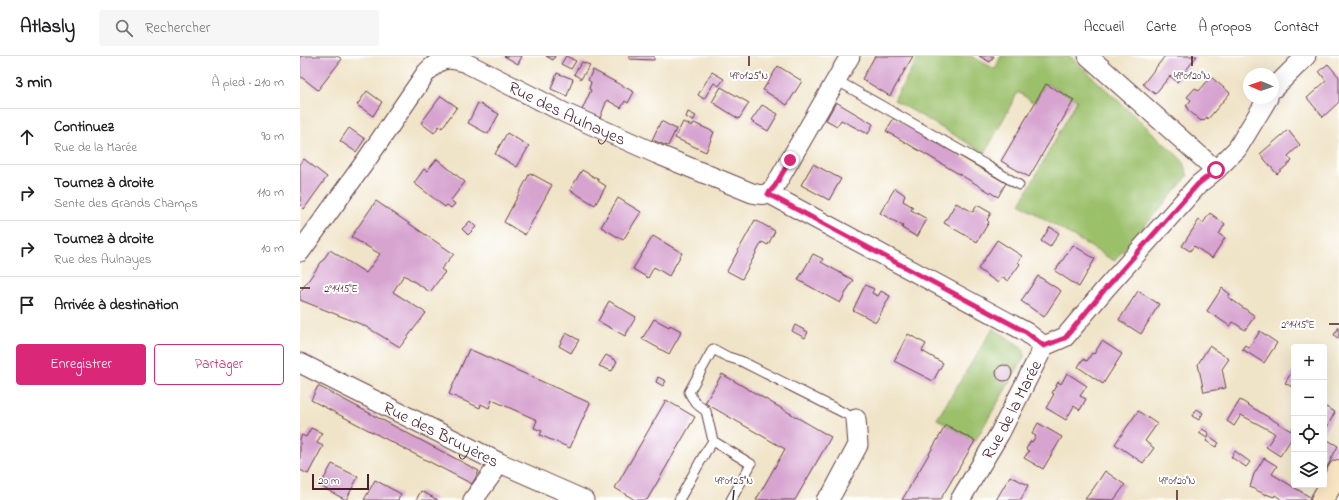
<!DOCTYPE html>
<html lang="fr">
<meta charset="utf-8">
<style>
body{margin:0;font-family:"Indie Flower",sans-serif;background:#f6f6f6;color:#202124}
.controls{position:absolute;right:12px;bottom:12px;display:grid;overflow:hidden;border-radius:4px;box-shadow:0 4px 16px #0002}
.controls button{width:36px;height:36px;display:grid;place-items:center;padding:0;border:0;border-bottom:1px solid #e0e0e0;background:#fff;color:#202124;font:20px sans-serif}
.compass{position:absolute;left:943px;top:12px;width:36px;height:36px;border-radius:50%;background:#fff;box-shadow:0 4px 16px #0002;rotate:272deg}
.scale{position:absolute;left:12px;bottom:10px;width:57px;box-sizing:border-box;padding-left:4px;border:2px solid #4a1f2b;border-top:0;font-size:11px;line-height:14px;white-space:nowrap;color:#4a1f2b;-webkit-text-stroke:3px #fff;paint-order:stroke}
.stop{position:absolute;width:12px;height:12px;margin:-9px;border:3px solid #db2777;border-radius:50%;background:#fff}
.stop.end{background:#db2777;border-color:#fff;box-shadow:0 1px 4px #0008}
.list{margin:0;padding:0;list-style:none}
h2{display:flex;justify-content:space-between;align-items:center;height:52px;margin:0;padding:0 16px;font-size:17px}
h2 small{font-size:13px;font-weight:400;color:#757577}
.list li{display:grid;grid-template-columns:26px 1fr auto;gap:12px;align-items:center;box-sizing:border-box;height:56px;padding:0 16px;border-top:1px solid #e0e0e0}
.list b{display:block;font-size:15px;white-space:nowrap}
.list p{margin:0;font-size:13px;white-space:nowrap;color:#757577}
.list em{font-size:13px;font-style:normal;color:#757577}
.actions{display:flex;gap:8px;padding:12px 16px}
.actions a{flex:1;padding:9px 0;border:1px solid #db2777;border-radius:4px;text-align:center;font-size:14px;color:#db2777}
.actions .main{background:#db2777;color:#fff}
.icon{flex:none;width:22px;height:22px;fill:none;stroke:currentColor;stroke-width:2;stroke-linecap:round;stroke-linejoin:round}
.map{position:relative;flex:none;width:1039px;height:444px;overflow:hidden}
header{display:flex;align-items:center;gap:24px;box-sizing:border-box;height:56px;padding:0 20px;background:#fff;border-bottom:1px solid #e0e0e0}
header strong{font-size:19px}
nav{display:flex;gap:22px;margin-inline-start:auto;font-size:14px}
.search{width:280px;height:36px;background:#f6f6f6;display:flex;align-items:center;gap:10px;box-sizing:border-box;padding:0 14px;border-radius:4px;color:#757577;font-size:15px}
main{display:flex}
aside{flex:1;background:#fff}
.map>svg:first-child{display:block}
.green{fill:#9bc06b;stroke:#72704b}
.building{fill:#d7a4d0}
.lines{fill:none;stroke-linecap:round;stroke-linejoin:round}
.lane-casing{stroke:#633d43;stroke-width:11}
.street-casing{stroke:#633d43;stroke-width:21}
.secondary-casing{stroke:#633d43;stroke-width:24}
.lane{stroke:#fff;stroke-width:9}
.street{stroke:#fff;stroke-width:19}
.secondary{stroke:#fbe6c4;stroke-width:22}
.route{stroke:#db2777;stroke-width:5}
.ticks{fill:none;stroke:#4a1f2b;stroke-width:1.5}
.labels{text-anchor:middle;stroke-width:4;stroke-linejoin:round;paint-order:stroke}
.street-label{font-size:17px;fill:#4a1f2b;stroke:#fff}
.ticks-label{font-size:10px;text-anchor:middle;fill:#4a1f2b;stroke:#fff;stroke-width:4;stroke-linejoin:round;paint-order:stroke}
</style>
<header>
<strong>Atlasly</strong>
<div class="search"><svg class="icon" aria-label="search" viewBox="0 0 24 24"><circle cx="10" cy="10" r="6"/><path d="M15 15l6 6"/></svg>Rechercher</div>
<nav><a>Accueil</a><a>Carte</a><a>À propos</a><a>Contact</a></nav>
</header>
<main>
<aside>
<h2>3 min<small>À pied · 210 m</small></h2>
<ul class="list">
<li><svg class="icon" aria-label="ahead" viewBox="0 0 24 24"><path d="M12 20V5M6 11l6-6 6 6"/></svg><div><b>Continuez</b><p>Rue de la Marée</p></div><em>90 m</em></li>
<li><svg class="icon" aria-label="right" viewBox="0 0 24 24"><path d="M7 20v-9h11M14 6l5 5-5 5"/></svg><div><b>Tournez à droite</b><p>Sente des Grands Champs</p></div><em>110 m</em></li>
<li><svg class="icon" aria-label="right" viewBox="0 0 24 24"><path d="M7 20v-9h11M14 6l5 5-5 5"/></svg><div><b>Tournez à droite</b><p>Rue des Aulnayes</p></div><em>10 m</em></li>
<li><svg class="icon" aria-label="arrive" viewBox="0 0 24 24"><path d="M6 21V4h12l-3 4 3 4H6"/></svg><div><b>Arrivée à destination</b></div></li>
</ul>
<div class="actions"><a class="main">Enregistrer</a><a>Partager</a></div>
</aside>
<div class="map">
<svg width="1039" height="444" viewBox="0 0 1039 444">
<rect width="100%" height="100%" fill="#fff"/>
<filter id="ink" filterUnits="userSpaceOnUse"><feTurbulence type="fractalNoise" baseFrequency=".025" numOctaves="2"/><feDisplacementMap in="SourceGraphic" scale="8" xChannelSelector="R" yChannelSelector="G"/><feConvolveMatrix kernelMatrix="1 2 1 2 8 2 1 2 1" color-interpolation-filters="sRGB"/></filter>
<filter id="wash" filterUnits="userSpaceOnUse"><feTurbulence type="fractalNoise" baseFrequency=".012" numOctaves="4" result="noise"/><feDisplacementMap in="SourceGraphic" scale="16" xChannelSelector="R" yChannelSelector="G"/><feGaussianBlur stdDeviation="0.9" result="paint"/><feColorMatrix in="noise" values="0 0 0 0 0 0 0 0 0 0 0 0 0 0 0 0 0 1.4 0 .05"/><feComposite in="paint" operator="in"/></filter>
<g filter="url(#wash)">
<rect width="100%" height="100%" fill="#f0e4c8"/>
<g class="green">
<path d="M619 0H671L695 13 701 0H770L882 104 888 120 814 205 720 148 777 44 746 28 734 47 718 36 685 97 594 44Z"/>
<path d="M693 272 720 290 724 295V302L675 385 637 363Z"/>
</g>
<g id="blocks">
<g class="building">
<path d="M0 0H37L42 3 18 34 0 20Z"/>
<path d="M204 0H222L218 8Z"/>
<path d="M246 0H255L253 4Z"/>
<path d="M266 0 276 5 271 13 261 8Z"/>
<path d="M329 0H354V4L329 3Z"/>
<path d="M575 0H613L590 40 562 23Z"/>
<path d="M679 0H694L690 6Z"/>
<path d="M865 0H897L877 26 870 20 855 38 843 28Z"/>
<path d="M282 6 290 9 281 23 274 18Z"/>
<path d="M1028 8 1039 21V46L1023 61 1007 42 1026 25 1019 15Z"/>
<path d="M478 10 502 25 487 49 463 34Z"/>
<path d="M293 14 334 36 328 47 325 45 321 52 307 44 300 62 282 54 291 34 289 33 291 26 288 24Z"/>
<path d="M412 16 424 23 419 30 414 27 404 43 398 39Z"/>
<path d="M257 17 273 23 267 40 251 33Z"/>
<path d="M911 21 930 37 908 63 907 61 904 65 902 64 901 65 887 53 888 51 886 50 891 44 887 41 895 32 899 35Z"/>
<path d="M746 28 774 44 729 121 701 105Z"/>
<path d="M421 31 449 47 439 63 412 46Z"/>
<path d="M67 35 82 46 73 60 57 49Z"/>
<path d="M141 40 157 51 142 72 139 70 134 77 121 67Z"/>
<path d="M536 46 573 68 568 78 541 64 537 70 526 64Z"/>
<path d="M178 47 199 58 188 78 168 67Z"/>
<path d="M462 49 478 58 468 75 451 65Z"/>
<path d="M388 56 396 60 393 65 386 61Z"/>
<path d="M594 62 706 127 698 141 586 75Z"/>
<path d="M361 65 376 73 368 90 352 84Z"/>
<path d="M383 66 392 70 394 67 414 76 406 96 375 82Z"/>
<path d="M49 72 65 83 56 96 40 85Z"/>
<path d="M988 74 1000 89 988 100 992 105 977 118 960 98Z"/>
<path d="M207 77 229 90 217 111 195 98Z"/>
<path d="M4 103 27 121 4 153 0 149V108Z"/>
<path d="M137 103 165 126 151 144 155 148 151 152 147 149 145 151 114 127 124 113 127 115Z"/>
<path d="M513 108 541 123 529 144 501 129Z"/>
<path d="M282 114 299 124 298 125 306 130 295 149 270 134Z"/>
<path d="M230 117 252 129 225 179 204 166Z"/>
<path d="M595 132 605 139 603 145 613 151 611 154 627 163 617 181 602 172 603 170 580 157Z"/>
<path d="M318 142 341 156 323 184 301 171Z"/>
<path d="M76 145 154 198 141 213 145 216 130 236 104 219 93 236 126 257 100 291 63 269 0 244V236L30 194 66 217 80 198 51 181Z"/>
<path d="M656 147 673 156 677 149 691 157 687 164 689 166 677 186 644 167Z"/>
<path d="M910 157 925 168 919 178 925 182 912 202 894 190 890 195 882 190 899 164 903 167Z"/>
<path d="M455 164 475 175 468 189 462 186 442 223 427 215Z"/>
<path d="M170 165 176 171 168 179 162 173Z"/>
<path d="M750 171 759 177 750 191 741 185Z"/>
<path d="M353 180 382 197 369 220 354 211 348 222 333 213Z"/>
<path d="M697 184 722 200 718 206 720 208 708 225 702 221 698 227 678 213Z"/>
<path d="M773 189 795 203 779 231 755 215Z"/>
<path d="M513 198 523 203 521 206 553 224 540 247 498 224Z"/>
<path d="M738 220 761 235 744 261 721 245Z"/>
<path d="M565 229 574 233 572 237 578 240 581 235 590 240 576 266 553 254Z"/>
<path d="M922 232 930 238 928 241 955 260 945 274 933 266 930 270 907 255Z"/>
<path d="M838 235 859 248 841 278 819 264Z"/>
<path d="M309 245 336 261 325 280 298 265Z"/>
<path d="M354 263 369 271 370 269 381 275 379 277H381L369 298 342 283Z"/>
<path d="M495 269 508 276 505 282 492 275Z"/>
<path d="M1039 271V283L1034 279Z"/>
<path d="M960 275 977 287 964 307 942 293 945 289 949 292Z"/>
<path d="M266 277 279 284 271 297 259 290Z"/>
<path d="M608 278 626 288 622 295 643 307 633 325 594 305Z"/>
<path d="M802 285 822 298 803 328 778 311 783 303 787 305 792 297 794 298Z"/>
<path d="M909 290 929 303 922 313 926 332 904 336 898 308Z"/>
<path d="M169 293 290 347 270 392 240 379 242 375 234 372 237 364 192 344 189 352 181 348 180 352 149 338Z"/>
<path d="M306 299 317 305 312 315 299 310Z"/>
<circle cx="704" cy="317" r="8"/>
<path d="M994 312V332L985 327Z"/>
<path d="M767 317 787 330 780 340 786 343 780 354 774 350 766 364 746 352 754 338 752 337 758 326 761 328Z"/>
<path d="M422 318 531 381 495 444H456L485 393 405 347Z"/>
<path d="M358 321 366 325 363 330 356 326Z"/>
<path d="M18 330 179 415 172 428 11 344Z"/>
<path d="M366 344 395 361 347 444H335L315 432Z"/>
<path d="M940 344 991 375 994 369V379L980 400 966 391 975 378 971 375 941 359 934 370 927 365Z"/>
<path d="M1024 350 1035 356 1024 377Z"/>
<path d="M897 353 903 357 899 364 892 360Z"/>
<path d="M838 355 857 368 845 385 854 392 843 407 815 388Z"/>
<path d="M738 367 762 381 743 413 724 402 729 395 726 393 731 385 732 386 736 380 732 378Z"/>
<path d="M646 369 675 385 640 444H602Z"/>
<path d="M11 372 22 377 17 387 23 390 8 418 0 414V383L2 379 6 381Z"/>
<path d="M902 373 909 377 907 382 899 377Z"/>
<path d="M909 380 919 387 916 391 906 385Z"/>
<path d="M1024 382 1038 390 1024 417Z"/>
<path d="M935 395 950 406 946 411 931 401Z"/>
<path d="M964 402 977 410 972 418 1010 441 1009 444H982L975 439 974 441 966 438V439L950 431 954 418Z"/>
<path d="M32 408 58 421 46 444 20 430Z"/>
<path d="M805 415 825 429 814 444 785 443 793 433Z"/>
<path d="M710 420 728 429 721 444H696Z"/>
<path d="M75 424 101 438 98 444H64Z"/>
<path d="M121 435 138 444H116Z"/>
</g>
</g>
</g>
<g filter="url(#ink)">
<use href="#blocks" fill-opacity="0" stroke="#633d43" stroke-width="1"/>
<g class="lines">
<defs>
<g id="lane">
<path d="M536 24 686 109 719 129"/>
<path d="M413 385 406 355C397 349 393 345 389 336L413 293 428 301 441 305 558 364"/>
<path d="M379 444 405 397 413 385 451 408 431 444"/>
</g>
<g id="street">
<path d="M788 0 916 114"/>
<path d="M973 33 1006 0"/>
<path d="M468 137 726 276 744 290"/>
<path id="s1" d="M0 196 65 106 126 17C140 2 147 0 166 7L265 57 357 98 452 137C465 140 467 139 475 130L550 0"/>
<path id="s2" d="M0 307 200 407 284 444"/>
<path d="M173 444 200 407"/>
<path d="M526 444 532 438 558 389 556 363"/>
<path id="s3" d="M660 444 700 377 744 290 765 281 806 232 899 128 916 114 937 93 968 42"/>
</g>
<path id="secondary" d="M1022 444 1039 415"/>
</defs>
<use href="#lane" class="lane-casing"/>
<use href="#street" class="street-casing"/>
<use href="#secondary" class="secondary-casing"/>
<use href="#lane" class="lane"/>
<use href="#street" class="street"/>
<use href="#secondary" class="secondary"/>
</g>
</g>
<g class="lines" filter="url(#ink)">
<path class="route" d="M490 104 475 130 468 138 726 276 744 290 765 282 806 232 898 128 916 114"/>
</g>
<path class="ticks" d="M449 10V0M892 10V0M0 232H10M1029 268H1039M433 444 434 434M877 444V434"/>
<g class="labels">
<g class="street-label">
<text dy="6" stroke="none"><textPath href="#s1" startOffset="377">Rue des Aulnayes</textPath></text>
<text dy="6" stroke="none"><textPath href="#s3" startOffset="104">Rue de la Marée</textPath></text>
<text dy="6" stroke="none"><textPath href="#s2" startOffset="158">Rue des Bruyères</textPath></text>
</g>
</g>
<g class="ticks-label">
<text x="449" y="23">49°01'25"N</text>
<text x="892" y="23">49°01'20"N</text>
<text x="41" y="236">2°14'15"E</text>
<text x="998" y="272">2°14'15"E</text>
<text x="434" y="428">49°01'25"N</text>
<text x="877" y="428">49°01'20"N</text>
</g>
</svg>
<div class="controls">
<button>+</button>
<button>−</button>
<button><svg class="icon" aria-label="locate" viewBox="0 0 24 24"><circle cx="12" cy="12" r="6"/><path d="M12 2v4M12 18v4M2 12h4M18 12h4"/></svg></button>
<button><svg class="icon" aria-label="layers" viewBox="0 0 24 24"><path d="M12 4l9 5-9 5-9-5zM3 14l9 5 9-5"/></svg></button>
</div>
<svg class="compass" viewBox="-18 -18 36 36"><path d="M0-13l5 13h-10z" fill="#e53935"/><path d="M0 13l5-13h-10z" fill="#757577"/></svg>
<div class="scale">20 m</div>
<div class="stop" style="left:916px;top:114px"></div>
<div class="stop end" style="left:490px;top:104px"></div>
</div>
</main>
